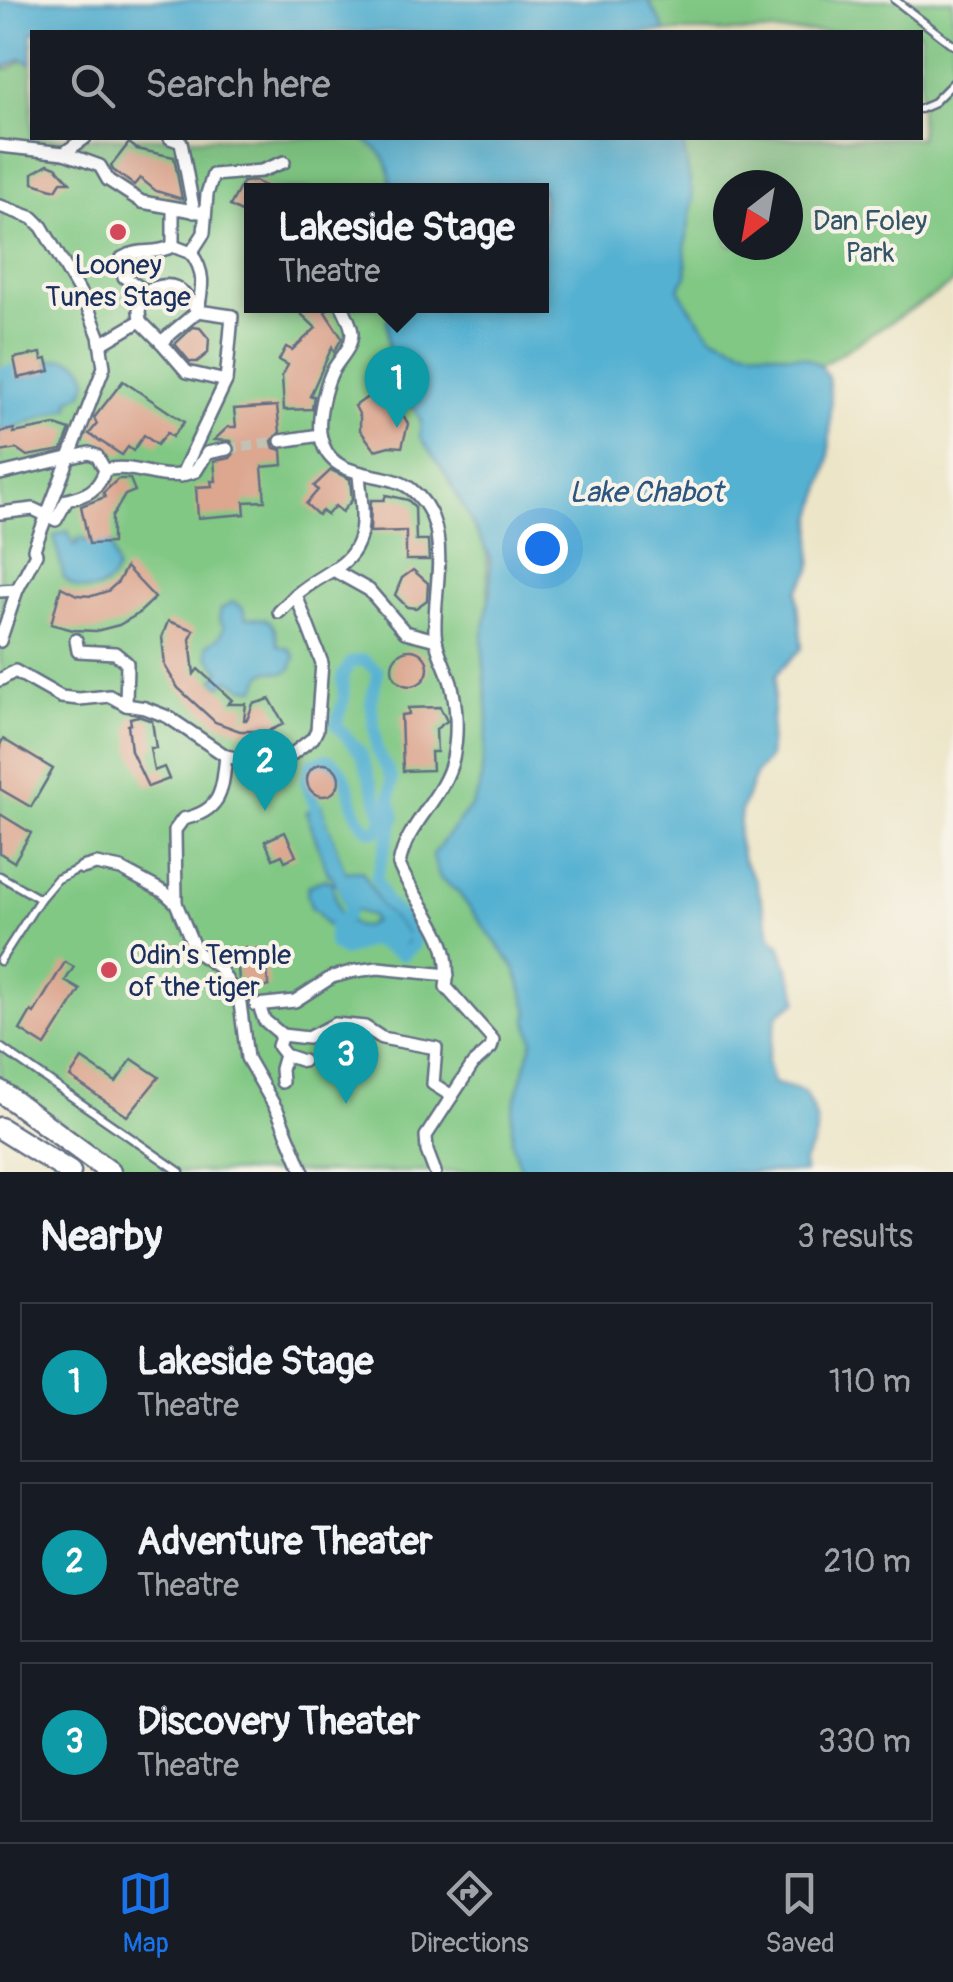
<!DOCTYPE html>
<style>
body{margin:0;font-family:Pangolin,sans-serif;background:#242831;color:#f1f3f6}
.compass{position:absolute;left:713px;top:170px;width:90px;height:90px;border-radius:50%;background:#171b24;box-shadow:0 10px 40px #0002;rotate:211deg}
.you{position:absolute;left:542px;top:548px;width:35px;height:35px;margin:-25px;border:8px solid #fff;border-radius:50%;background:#1a73e8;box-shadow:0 0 0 15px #1a73e833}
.badge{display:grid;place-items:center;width:65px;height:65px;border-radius:50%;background:#1a73e8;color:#fff;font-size:32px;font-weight:700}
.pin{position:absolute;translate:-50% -82px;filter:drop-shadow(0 2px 5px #0008)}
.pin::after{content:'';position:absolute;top:52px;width:35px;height:30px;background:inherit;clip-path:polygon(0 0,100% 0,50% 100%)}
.popup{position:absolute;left:244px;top:183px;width:305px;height:130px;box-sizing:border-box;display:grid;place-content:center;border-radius:0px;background:#171b24;filter:drop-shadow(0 2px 8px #0005);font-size:32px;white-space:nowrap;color:#9ea1a6}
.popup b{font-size:38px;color:#f1f3f6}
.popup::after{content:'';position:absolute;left:50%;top:100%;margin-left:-20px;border:20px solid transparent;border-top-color:#171b24}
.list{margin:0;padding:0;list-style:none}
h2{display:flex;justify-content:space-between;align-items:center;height:130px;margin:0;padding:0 40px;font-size:42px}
h2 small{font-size:32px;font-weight:400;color:#9ea1a6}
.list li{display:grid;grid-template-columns:65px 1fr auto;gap:30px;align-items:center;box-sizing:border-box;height:160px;margin:0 20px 20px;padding:0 20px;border:2px solid #363941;border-radius:0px}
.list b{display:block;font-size:38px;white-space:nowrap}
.list p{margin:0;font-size:32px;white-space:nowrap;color:#9ea1a6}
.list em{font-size:32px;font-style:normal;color:#9ea1a6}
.icon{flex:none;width:55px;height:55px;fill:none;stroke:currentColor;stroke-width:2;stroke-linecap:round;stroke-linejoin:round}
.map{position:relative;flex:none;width:953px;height:1172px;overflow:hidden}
.search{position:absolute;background:#171b24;box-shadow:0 10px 40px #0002;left:30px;right:30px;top:30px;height:110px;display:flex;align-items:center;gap:25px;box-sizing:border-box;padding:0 35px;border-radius:0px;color:#9ea1a6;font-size:38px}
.sheet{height:670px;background:#171b24}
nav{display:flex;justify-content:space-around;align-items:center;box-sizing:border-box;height:140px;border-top:2px solid #363941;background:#171b24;font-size:28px;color:#9ea1a6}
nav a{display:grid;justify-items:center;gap:5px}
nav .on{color:#1a73e8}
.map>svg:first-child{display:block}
.green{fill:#81c884;stroke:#4e7c71;stroke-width:2.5;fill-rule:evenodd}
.water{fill:#54b1d2;stroke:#387098;stroke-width:2.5}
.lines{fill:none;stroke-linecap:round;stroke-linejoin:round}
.canal{stroke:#54b1d2;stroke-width:12}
.building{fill:#dca68f}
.street-tunnel{stroke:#c2c1b2;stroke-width:11;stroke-dasharray:11 5.5;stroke-linecap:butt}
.lane-casing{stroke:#646f83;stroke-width:11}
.street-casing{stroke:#646f83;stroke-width:16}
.highway-casing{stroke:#646f83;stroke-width:25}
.lane{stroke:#fff;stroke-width:6}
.street{stroke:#fff;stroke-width:11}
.highway{stroke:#fff;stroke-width:20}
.poi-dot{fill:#d1495b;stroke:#f7f3e8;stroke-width:4}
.labels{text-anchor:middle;stroke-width:8;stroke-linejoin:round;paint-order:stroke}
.park-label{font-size:28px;fill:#345568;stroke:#f7f3e8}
.poi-label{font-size:28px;fill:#1b2f5e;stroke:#f7f3e8}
.water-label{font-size:30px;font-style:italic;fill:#2c5681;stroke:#f7f3e8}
</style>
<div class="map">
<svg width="953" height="1172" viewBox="0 0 953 1172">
<rect width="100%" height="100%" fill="#f7f3e8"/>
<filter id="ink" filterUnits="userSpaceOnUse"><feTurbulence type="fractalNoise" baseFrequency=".01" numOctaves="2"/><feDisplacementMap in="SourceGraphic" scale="20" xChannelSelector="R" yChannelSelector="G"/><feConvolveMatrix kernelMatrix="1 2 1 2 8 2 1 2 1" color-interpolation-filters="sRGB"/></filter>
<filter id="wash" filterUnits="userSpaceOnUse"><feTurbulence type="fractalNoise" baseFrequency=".0048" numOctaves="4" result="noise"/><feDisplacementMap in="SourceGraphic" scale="40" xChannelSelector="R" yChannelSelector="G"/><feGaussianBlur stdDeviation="2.25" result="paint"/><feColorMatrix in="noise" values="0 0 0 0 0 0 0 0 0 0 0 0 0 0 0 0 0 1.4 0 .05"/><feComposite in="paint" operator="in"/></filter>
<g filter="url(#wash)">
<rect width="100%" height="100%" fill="#ece5c7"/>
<g class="green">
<path d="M512 0H953V283L739 417 588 138H920V32H530ZM728 185H788V245H728Z"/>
<path d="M32 55V138H378L392 150 397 190H252V306H402L486 541 498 779 552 986 554 1172H127L0 1079V69H9Z"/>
</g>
<g class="water">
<path d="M0 0H648L666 32H32V64L21 59 3 68H0Z"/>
<path d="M361 138H682L693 198 685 248 687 276 679 288 688 305 711 335 742 348 805 357 821 366 828 377 831 402 829 461 813 520 811 570 797 591 802 648 776 674 769 758 756 773 741 811 738 837 743 860 756 881 772 939 780 945 797 994 798 1001 778 1014 767 1061 773 1083 805 1092C821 1125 821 1131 803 1163L805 1172H522L512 1142V1113L533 1039 527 1020 529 1011 515 968 457 891 440 879 432 855 472 805 480 787 488 719 482 640 491 590 490 557 445 473 420 437 421 421 407 397 388 345 387 319 395 306H542V190H390C392 164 384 151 361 138Z"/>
<path d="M61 359C83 359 94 375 82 394L69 400 70 408C42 414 28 426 0 432L1 376 17 373 19 378 49 370 48 361Z"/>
<path d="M68 531 74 545 78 544 77 539 84 538 85 542 109 534 117 569C108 594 81 596 64 578L54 536Z"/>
<path d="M233 602 243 608 246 618C272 618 274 620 278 646L290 649 295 657 291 669 284 673 269 671 262 675 256 689 244 688 228 679 221 686 214 680 220 671 208 656 207 645 220 637 224 627 219 619 221 609Z"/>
<path d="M321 805 345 872 361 871 364 874 381 906 408 933 409 938 404 948 399 950 375 938 351 945H340L336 938V931L349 920 355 926 364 927 373 922 372 917 345 905 336 881 332 884 340 916 327 926 316 910 312 909 307 894 308 886 325 879 327 882 335 879 333 874 329 876 306 812Z"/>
</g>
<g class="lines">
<g class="canal">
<path d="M0 373 16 370"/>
<path d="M364 660 378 672 371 702 377 750 392 779 390 801 395 816 376 878 386 902 413 929 414 945 403 955 372 940 344 951 334 944V927L348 914 350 904 306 781 311 764 327 759C358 773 345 816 371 831H377L383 817 361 753 336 725 344 698 342 677 351 662Z"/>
</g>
</g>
<g id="blocks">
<g class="building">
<path d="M129 143 137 149 174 157 182 199 156 191 140 178 134 185 113 170 111 166Z"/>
<path d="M48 164 56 167 70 182H61L56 190 33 183V173Z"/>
<path d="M255 181 273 190H252V205L247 215 230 206 243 182Z"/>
<path d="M305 306H331L325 312 342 338 334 352 332 347 310 396H314L312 409 284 410 282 376 288 365 279 360 286 347 292 350 316 328 299 312Z"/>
<path d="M193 327 200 328 209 339 208 353 197 362H190L175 344Z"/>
<path d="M41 353 42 360 47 359 50 371 18 378 14 358Z"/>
<path d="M123 381 184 422 172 437 167 433 157 445 144 435 133 451 128 447 122 455 89 434 97 424 94 418Z"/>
<path d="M375 386 392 396 408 424 402 447 389 446 375 450 360 430V416L355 406 369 396Z"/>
<path d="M277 406 280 432 272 441 274 448 282 450 283 465 262 467 265 501 244 502 245 514 198 518 196 487 212 486 211 481H216L214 461 230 458 236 451 231 441 214 440 228 427H236L234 409Z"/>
<path d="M55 425 70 430 62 450 27 456 17 449 0 452V432L14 429V433Z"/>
<path d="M331 470 350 479 352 500 342 512 335 506 327 515 322 511 318 515 306 504 318 490 314 486Z"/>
<path d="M118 479H130L135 491 125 495 112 517V543L89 544 81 506 105 497 103 493Z"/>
<path d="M386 495 408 500 415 507 416 540H428L429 560H406V531L370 532 371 500H384Z"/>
<path d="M126 567 155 598 138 614 119 625 96 631 73 630 51 624 61 587 77 595 92 596 108 591 118 582Z"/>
<path d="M413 570 428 583 427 600 416 608 407 607 395 595 402 578Z"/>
<path d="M168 621 194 630 190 639 194 674 198 669 232 700 228 704H246L244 720H247L253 704 270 699 284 724 269 731H240L215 722 178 688 165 666 162 637Z"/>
<circle cx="410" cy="668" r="18"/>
<path d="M440 707 447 721 436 729 437 752H431L432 770 403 771 401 715 409 714 408 708Z"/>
<path d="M138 716 152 721 156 748H150L154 771 164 767 169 779 148 787 131 751 128 725 131 724 130 718Z"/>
<path d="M3 739 53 769 31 807 0 789V745Z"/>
<circle cx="323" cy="780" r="16"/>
<path d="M0 814 31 833 14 862 0 853Z"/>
<path d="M285 832 296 856 285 861 282 855 273 859 265 841Z"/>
<path d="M246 948 247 951 256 949 259 965 265 964 269 986 245 993 239 981 237 955Z"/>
<path d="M65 962 74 967 65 981 80 990 45 1046 20 1030 31 1011 34 1013Z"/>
<path d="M82 1059 116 1082 132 1059 159 1077 127 1116 70 1077Z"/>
</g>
</g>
</g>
<g filter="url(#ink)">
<use href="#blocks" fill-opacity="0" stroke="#646f83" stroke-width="2.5"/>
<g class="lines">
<path class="street-tunnel" d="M227 449 281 441"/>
<defs>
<g id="lane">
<path d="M895 0 953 45"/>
<path d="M920 109 932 104 953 83"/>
<path d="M0 876 40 899 0 961"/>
<path d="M40 899 57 879 80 868"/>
<path d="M0 1047 180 1172"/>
</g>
<g id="street">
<path d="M170 138 181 142 194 212"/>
<path d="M0 146 64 153 100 166 108 180 142 202 199 212"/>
<path d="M64 153 85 138"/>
<path d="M0 206 33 218 42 227 86 303 99 336 104 367 40 533 34 549 36 554 17 590 0 591"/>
<path d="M173 246V210"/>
<path d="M342 306C346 314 352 326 352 334 351 351 337 360 331 374 324 390 318 416 320 433 328 485 383 467 411 489 455 524 433 585 435 632 435 649 446 666 451 683 457 706 458 734 453 758 444 799 406 823 399 865 418 909 455 936 446 987L493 1040 491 1048 473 1064 426 1136 427 1151 435 1172"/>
<path d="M140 321 161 342 198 311C180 287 175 279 145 291"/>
<path d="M161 342 187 372 226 381 232 316 198 311C202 288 206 273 191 253"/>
<path d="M101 344 140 321 139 311 145 291 124 277 122 258C141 247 153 256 173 246L191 253 204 233 207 194 213 175 261 171 284 162"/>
<path d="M281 441 320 435"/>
<path d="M105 470C138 462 159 485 196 471L207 453 227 449"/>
<path d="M0 474 89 453 97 456 105 470C98 491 87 495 67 500L56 520 33 509 0 513"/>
<path d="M181 476 226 381"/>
<path d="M333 570 369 590 405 632 436 640"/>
<path d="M279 612 296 595"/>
<path d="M76 640 78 651 115 653 127 663 126 705"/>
<path d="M0 641 17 590"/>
<path d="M0 680 15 671 61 697 79 699 110 696 126 705 145 708 168 717 226 756 240 759 271 762 291 755 313 738 317 730 322 663 296 595C308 584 322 577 336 568 371 546 362 511 359 475"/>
<path d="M82 868 96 864 121 869 164 892 176 903 196 952 219 967 240 1003 247 1058 278 1112 303 1172"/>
<path d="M176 903 175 830 183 819C222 811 222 791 226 756"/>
<path d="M256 1005 295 1001 332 977 355 971 378 968 448 975"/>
<path d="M259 1005 264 1020 282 1035 308 1038 335 1024 365 1027 382 1038 436 1048 433 1084 452 1096"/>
<path d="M282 1035 278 1046 285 1055 303 1061"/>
<path d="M282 1082 281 1069 285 1055"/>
</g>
<g id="highway">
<path d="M0 1091 110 1172"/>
<path d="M0 1128 70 1172"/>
</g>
</defs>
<use href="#lane" class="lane-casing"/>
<use href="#street" class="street-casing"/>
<use href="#highway" class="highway-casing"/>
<use href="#lane" class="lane"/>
<use href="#street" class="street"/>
<use href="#highway" class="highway"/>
</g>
</g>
<g class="poi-dot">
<circle cx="118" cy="232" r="10"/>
<circle cx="109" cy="970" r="10"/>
</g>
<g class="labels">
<g class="park-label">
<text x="870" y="230">Dan Foley<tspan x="870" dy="32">Park</tspan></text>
</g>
<g class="poi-label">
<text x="118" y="274">Looney<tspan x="118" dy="32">Tunes Stage</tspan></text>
<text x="129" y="964" text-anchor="start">Odin's Temple<tspan x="129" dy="32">of the tiger</tspan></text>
</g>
<g class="water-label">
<text x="646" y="502">Lake Chabot</text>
</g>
</g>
</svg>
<svg class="compass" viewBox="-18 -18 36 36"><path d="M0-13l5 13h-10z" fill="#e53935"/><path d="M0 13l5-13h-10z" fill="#9ea1a6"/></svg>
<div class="you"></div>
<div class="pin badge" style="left:397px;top:428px;background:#0f9aa8">1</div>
<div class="popup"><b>Lakeside Stage</b>Theatre</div>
<div class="pin badge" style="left:265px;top:811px;background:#0f9aa8">2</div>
<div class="pin badge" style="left:346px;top:1104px;background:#0f9aa8">3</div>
<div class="search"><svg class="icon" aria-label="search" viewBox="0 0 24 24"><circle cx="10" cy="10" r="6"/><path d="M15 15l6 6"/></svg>Search here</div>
</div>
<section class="sheet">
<h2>Nearby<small>3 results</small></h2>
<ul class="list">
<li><span class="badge" style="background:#0f9aa8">1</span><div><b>Lakeside Stage</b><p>Theatre</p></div><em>110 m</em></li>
<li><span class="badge" style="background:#0f9aa8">2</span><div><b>Adventure Theater</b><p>Theatre</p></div><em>210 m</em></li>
<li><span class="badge" style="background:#0f9aa8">3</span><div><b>Discovery Theater</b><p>Theatre</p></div><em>330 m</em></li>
</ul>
</section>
<nav>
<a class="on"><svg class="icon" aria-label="map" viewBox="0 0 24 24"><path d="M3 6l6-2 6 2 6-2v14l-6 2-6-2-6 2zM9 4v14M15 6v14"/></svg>Map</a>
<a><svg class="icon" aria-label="directions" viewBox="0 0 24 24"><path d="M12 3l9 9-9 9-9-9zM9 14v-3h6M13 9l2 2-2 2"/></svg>Directions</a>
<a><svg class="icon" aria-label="saved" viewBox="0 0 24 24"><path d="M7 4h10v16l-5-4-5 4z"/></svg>Saved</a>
</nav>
